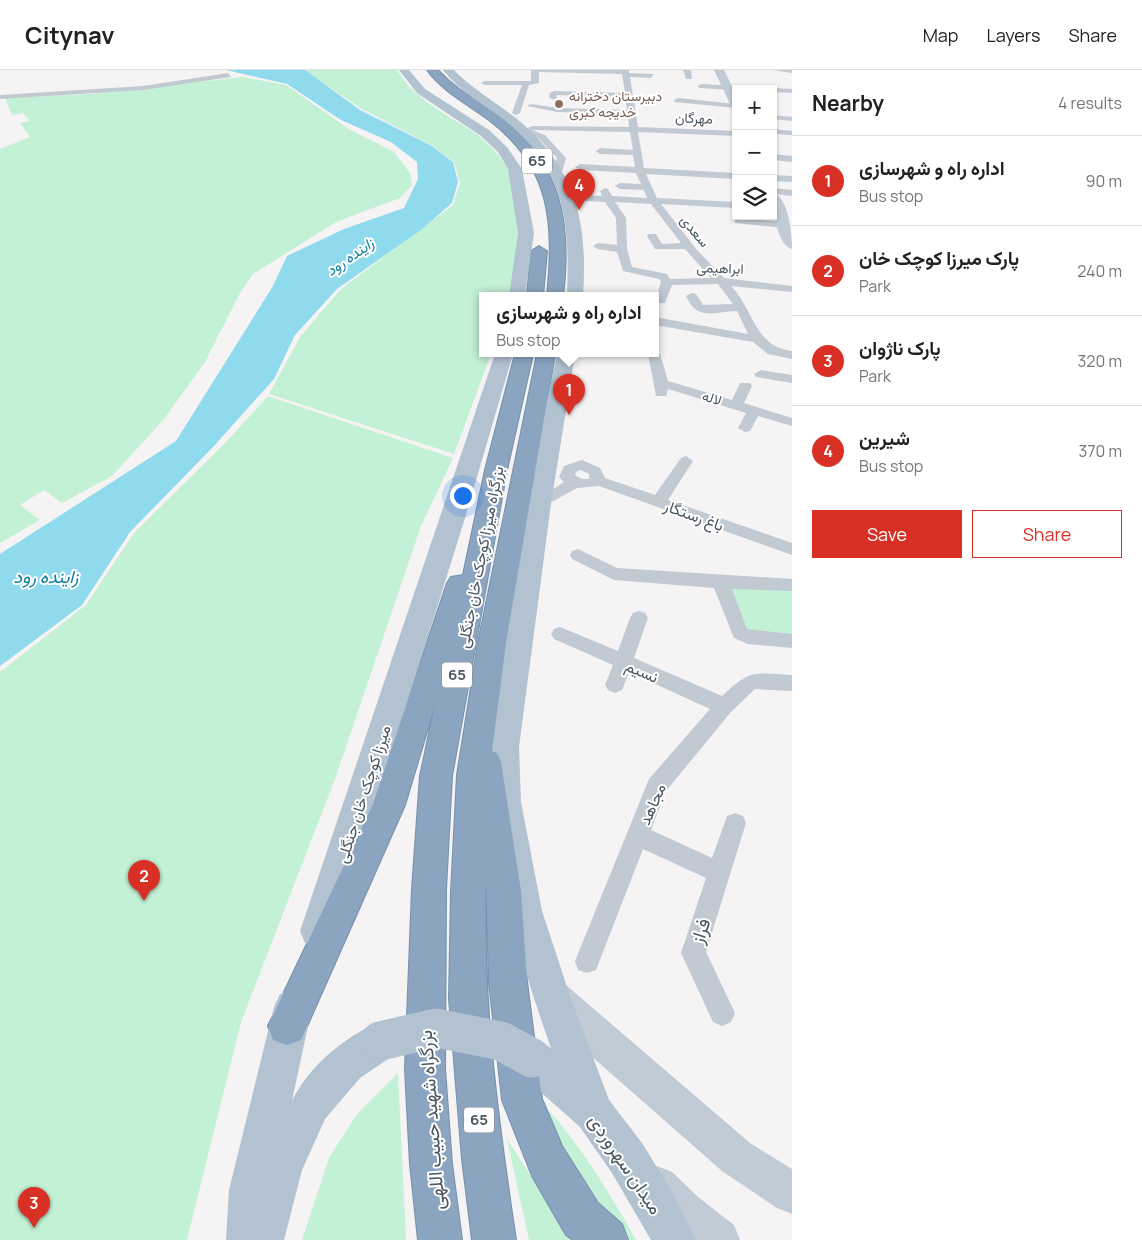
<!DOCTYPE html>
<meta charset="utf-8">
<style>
body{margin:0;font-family:Manrope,Vazirmatn,sans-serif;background:#f2f2f2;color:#222}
.controls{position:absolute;right:15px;top:15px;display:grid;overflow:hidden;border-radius:0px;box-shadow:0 1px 4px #0004}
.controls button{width:45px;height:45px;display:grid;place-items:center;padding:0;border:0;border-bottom:1px solid #e0e0e0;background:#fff;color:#222;font:25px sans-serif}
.you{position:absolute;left:462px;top:425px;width:18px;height:18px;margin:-12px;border:4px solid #fff;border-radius:50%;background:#1a73e8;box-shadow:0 0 0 8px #1a73e833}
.badge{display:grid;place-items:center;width:32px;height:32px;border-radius:50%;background:#d93025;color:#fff;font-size:16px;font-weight:700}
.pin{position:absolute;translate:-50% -41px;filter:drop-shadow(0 1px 2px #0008)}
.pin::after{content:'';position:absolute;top:26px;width:18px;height:15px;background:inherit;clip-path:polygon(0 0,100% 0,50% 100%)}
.popup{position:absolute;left:479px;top:222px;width:180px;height:65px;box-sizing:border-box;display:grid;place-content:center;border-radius:0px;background:#fff;filter:drop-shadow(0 1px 4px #0005);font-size:16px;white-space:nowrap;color:#767676}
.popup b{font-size:19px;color:#222}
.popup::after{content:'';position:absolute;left:50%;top:100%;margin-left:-10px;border:10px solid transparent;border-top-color:#fff}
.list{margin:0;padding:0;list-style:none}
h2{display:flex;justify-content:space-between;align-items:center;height:65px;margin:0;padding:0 20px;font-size:21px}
h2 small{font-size:16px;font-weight:400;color:#767676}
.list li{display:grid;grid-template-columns:32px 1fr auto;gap:15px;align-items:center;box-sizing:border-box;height:90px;padding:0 20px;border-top:1px solid #e0e0e0}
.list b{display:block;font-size:19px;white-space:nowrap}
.list p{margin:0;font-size:16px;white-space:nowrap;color:#767676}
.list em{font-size:16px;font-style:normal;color:#767676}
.actions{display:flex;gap:10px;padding:15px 20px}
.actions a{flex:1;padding:11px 0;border:1px solid #d93025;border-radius:0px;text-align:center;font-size:18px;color:#d93025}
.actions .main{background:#d93025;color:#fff}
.icon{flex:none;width:28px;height:28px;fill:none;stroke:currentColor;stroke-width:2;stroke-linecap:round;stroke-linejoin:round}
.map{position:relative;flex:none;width:792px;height:1170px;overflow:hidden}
header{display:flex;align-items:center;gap:30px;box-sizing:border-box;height:70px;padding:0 25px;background:#fff;border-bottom:1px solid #e0e0e0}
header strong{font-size:24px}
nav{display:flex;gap:28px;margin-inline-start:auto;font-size:18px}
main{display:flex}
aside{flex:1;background:#fff}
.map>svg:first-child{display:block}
.green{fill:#c3f1d5}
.water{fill:#90daee}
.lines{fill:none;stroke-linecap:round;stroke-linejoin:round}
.highway-casing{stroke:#7690ad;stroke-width:2}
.street{fill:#c1cad2;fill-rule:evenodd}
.secondary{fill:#c1cbd6;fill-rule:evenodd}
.primary{fill:#b3c2d1;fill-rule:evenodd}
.highway{fill:#8ba5c1;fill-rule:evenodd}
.primary-bridge{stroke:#b3c2d1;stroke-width:39}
.education-dot{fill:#8d6e63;stroke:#fff;stroke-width:2}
.labels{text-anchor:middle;stroke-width:4;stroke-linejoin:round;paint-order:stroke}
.far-education-label{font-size:14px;fill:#785e54;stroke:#fff;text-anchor:start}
.far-street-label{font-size:14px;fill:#4a5661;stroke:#fff}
.shield{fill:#fff;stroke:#808990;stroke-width:1}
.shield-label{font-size:15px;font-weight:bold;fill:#4a5661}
.far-water-label{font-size:15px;font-style:italic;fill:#0c7c9b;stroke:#fff}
.street-label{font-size:16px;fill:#4a5661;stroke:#fff}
.water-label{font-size:18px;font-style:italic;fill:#0c7c9b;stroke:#fff}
.near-street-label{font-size:19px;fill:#4a5661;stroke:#fff}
</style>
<header>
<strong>Citynav</strong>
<nav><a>Map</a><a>Layers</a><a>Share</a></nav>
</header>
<main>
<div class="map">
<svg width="792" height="1170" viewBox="0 0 792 1170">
<rect width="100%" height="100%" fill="#f5f3f3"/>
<g class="green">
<path d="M304 0H397C412 25 436 39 461 54 536 99 520 153 509 226H483V284H491L454 384 269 324 300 267 341 219 453 135 460 113 454 92 433 76 362 39Z"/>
<path d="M243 7 286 15 349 59 394 82 410 103 412 115 400 128 336 152 253 204 240 223 205 292 164 349 112 406 62 433 44 420 20 435 40 450 0 473V79L30 67 20 53 30 51 23 43 12 45 5 28 91 24Z"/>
<path d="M268 326 453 388 421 456 335 709 241 952 187 1170H0V602L86 535 134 463 227 371Z"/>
<path d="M727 515 792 521V565L748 562Z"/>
<path d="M398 1003 406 1170H302L329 1088 357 1044Z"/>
<path d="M531 1022C574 1064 606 1117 636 1170H625L605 1154Z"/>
<path d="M507 1069 572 1170H529Z"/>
</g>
<path class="water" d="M226 0H304L308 2 360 40 432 76 453 92 458 112 452 133 421 160 337 219 295 265 274 309 213 377 130 462 82 535 0 596V484L176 371 273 216 287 186 344 159 404 138 418 109 417 92 391 72 341 50 287 14Z"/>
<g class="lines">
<defs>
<g id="highway">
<path d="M427 0H438C455 19 478 31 499 46 561 93 572 152 563 226H547C554 154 552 98 489 50 468 34 443 22 427 0Z"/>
<path d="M539 176 547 181 543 226H527L531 181Z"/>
<path d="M515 284H533L507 400 452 706 446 819 445 999 452 1094 462 1170H418L410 1094 405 999 412 819 420 706 435 635 405 735 301 970 287 975 273 970 268 956 373 734 447 513 451 507 463 505 485 400Z"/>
<path d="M537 284H555L506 573 492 681 497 683 501 692 521 821 527 912 542 1029 562 1076 598 1133 622 1154 628 1170H573L566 1165 532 1106 502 1030 489 912 486 811C482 931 498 1051 516 1170H472L462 1089 449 929 451 822 457 705 478 573Z"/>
</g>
</defs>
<use href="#highway" class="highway-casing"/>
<g class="street">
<path d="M531 0H629V3L654 4 651 8 630 7 638 57 736 61V66L638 62 644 98 736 103V109L646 104 657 128 736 132V138L661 134 697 180 724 208 792 216V222L731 216C753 238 755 278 792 281V289L768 284 753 272 655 255V247L748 264 737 241C713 242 697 251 686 226L692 223 696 224 703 235 733 234 718 214 672 215 665 233H657L655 231 661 212 659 209 623 201 617 182 598 179 593 176 598 173 617 175 616 148 605 132 568 130 563 127 568 124 602 126 600 121 605 118 608 119 612 126 647 128 644 120 620 119 615 116 620 113 641 114 636 103 580 100 575 97 580 94 635 97 633 85 600 84 596 81 600 78 633 80 630 62 532 60 545 65 566 88 562 102 557 105 552 102 557 88 539 69 522 61 532 56 629 57 628 45 558 42 527 36 531 34 558 38 627 40 625 27 557 25 556 30 549 28 550 23 554 21 625 23 622 4 539 2V13L529 15 520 43 516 45 512 43 522 15H485L481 13 485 11H531ZM615 132 651 134 681 173 662 174 656 164H648L647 166 655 179H685L711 208 670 209 667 204 632 197 627 179 626 148Z"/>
<path d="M683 0H691L692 9H686Z"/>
<path d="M773 0H792V3Z"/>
<path d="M228 3 231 7 143 20 0 29V25L143 16Z"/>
<path d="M702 14 754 17 758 19 736 20 699 18 698 16Z"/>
<path d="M773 18 792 19V23L773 22V19H770Z"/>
<path d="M678 28 736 34V38L675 32 674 30Z"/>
<path d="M773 45 792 47V51L773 49Z"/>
<path d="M773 59 792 61V65L773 64Z"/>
<path d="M773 84 792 86V92L773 90Z"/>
<path d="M773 105 792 106V112L773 111Z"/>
<path d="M773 118 792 120V126L773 124Z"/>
<path d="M739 148 784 152 789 155 784 158 735 153V149Z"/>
<path d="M655 280 660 284 668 311 732 330 740 313H750L752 316 744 333 792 348V356L758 346 750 361 745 362 738 358 746 343 668 319 666 326H656L648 284H655Z"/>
<path d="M761 300 792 305V313L756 307 754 304Z"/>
<path d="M686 386 693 391 668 430 792 473V485L599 416 577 418 539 439 533 438 531 434 564 412 559 407 564 396 582 390 600 398 605 408 655 425 681 388ZM581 400 589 404V409H582L575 405 576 402Z"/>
<path d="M578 479 617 498 792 509V521L732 519 747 559 792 564V578L748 574 734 568 714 518 614 510 572 489 570 485 572 481Z"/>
<path d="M639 541 645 543 648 548 634 588 722 626C751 599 753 603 792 605V621L755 619 731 642 666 721 651 760 712 788 727 746 735 743 743 746 746 753 706 882 735 943 731 952 722 956 713 952 681 883 706 808 643 779 596 900 587 903 578 900 575 891 649 709 710 639 629 602 622 620 615 623 608 620 605 615 613 595 554 569 551 564 554 559 560 557 618 581 630 548 633 543Z"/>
</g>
<g class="secondary">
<path d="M714 0H724L736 24V39L731 36Z"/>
<path d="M773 123C789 127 792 166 792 179 776 175 773 137 773 123Z"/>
<path d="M553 910 566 915 750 1073 792 1099V1144L777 1138 722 1101 540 941 535 928 540 915Z"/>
<path d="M657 1096 672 1102 698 1127 734 1155 740 1170H685L642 1132 636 1117 642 1102Z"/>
</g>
<g class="primary">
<path d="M399 0H409L425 19 489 60 507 77 522 99 534 163 525 226H509L518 163 508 99 498 82 481 66 417 23Z"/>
<path d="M443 0H454C474 21 501 35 523 54 577 102 588 156 583 226H567C570 153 566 99 505 51 484 35 459 21 443 0Z"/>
<path d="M495 284H513L465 448 336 861 331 873 318 879 305 873 300 861Z"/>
<path d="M557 284H575L551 434 519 677 521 732 542 841 570 926 609 1030 642 1073 674 1125 696 1170H651L612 1103 580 1057 518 1002 512 988 518 974 532 968 551 978C523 899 498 817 489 733 484 676 498 619 507 563 522 470 536 376 557 284Z"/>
<path d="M293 918 306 924 312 937 292 1031C309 996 345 966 380 952L394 957 399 971 394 985 360 1008 325 1049 302 1100 284 1170H226L229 1120 274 937 280 924Z"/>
</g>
<use href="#highway" class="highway"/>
<path class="primary-bridge" d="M380 971 436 958 501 971 532 988"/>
</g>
<circle class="education-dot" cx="559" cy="34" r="5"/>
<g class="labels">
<g class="far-education-label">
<text x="569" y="31">دبیرستان دخترانه<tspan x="569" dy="16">خدیجه کبری</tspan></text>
</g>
<g class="far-street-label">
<text transform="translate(694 48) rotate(2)" y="5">مهرگان</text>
<text transform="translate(695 161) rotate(50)" y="5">سعدی</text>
<text transform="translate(720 198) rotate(2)" y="5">ابراهیمی</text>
<text transform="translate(712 328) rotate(17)" y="5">لاله</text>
</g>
<g class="shield">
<rect x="522" y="78.5" width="30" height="25" rx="4"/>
<rect x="442" y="592.5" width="30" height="25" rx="4"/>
<rect x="464" y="1037.5" width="30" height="25" rx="4"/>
</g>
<g class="shield-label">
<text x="537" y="96">65</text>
<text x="457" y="610">65</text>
<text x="479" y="1055">65</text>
</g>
<g class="far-water-label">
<text transform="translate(350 187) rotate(-35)" y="5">زاینده رود</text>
</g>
<g class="street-label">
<text transform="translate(694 445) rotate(20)" y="6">باغ رستگار</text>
<text transform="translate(480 487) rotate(-79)" y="6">بزرگراه میرزا کوچک خان جنگلی</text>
<text transform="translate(642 601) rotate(23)" y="6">نسیم</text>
<text transform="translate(363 724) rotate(-72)" y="6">میرزا کوچک خان جنگلی</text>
<text transform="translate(652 734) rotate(-66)" y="6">مجاهد</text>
</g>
<g class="water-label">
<text x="46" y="513">زاینده رود</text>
</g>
<g class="near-street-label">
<text transform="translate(700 861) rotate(-72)" y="7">فراز</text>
<text transform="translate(431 1050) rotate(-94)" y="7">بزرگراه شهید حبیب اللهی</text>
<text transform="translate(626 1094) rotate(56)" y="7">میدان سهروردی</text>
</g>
</g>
</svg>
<div class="controls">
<button>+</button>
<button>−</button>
<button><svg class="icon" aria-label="layers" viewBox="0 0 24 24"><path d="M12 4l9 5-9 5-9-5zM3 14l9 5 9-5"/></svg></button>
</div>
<div class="you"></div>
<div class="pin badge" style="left:569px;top:345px">1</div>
<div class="popup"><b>اداره راه و شهرسازی</b>Bus stop</div>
<div class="pin badge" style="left:144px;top:831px">2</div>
<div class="pin badge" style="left:34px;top:1158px">3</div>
<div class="pin badge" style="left:579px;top:140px">4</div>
</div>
<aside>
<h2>Nearby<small>4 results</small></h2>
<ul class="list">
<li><span class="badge">1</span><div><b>اداره راه و شهرسازی</b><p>Bus stop</p></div><em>90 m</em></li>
<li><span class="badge">2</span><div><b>پارک میرزا کوچک خان</b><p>Park</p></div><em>240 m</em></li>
<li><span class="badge">3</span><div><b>پارک ناژوان</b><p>Park</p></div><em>320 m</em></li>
<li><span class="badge">4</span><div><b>شیرین</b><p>Bus stop</p></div><em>370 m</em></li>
</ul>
<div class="actions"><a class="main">Save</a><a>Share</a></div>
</aside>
</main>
